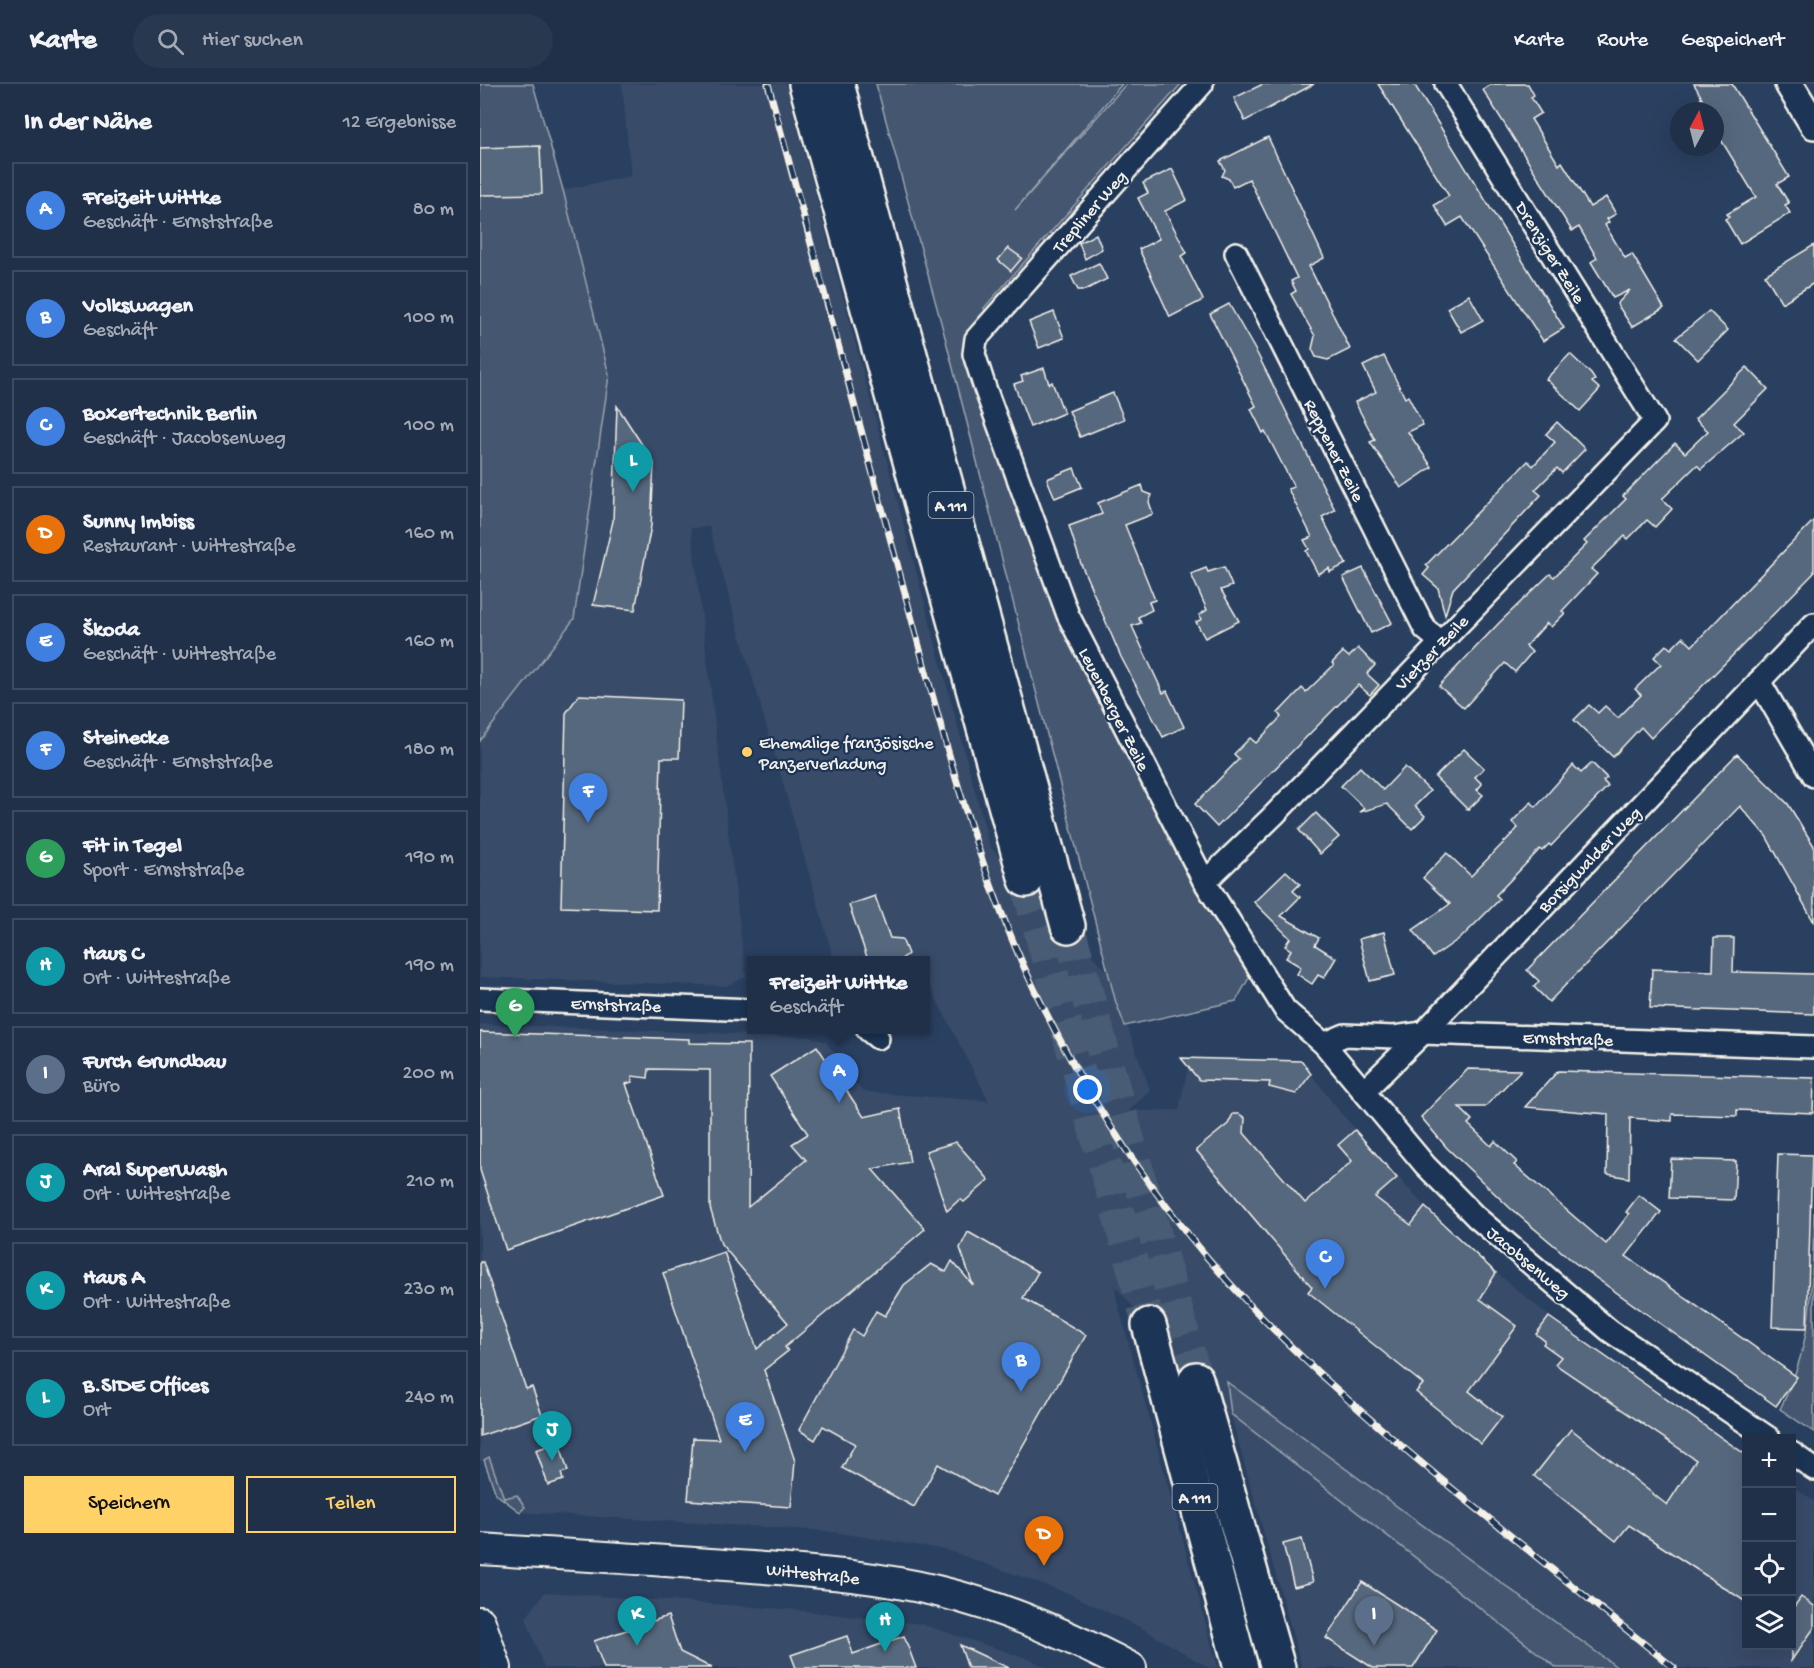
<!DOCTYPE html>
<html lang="de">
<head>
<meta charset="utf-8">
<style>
	body { margin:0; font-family:"Gochi Hand",sans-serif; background:#28384f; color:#f1f3f6 }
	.controls { position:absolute; right:18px; bottom:18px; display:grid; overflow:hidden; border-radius:0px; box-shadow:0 6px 24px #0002 }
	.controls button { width:54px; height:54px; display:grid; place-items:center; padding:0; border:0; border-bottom:2px solid #3d4b60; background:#203048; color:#f1f3f6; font:30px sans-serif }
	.compass { position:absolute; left:1190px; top:18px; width:54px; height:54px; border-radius:50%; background:#203048; box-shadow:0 6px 24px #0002; rotate:7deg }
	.you { position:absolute; left:608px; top:1006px; width:21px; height:21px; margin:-15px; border:4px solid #fff; border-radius:50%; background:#1a73e8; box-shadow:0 0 0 9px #1a73e833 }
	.badge { display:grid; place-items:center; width:39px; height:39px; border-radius:50%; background:#ffd166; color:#fff; font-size:20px; font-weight:700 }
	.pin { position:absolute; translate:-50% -50px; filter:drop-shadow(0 2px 3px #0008) }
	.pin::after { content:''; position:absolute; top:32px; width:21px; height:18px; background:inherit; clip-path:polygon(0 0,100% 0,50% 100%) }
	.popup { position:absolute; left:267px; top:872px; width:183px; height:78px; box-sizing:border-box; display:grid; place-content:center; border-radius:0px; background:#203048; filter:drop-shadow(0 2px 4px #0005); font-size:20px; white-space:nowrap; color:#a2a9b4 }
	.popup b { font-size:22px; color:#f1f3f6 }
	.popup::after { content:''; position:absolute; left:50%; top:100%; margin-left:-12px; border:12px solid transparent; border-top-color:#203048 }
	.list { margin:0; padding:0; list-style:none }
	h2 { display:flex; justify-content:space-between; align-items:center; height:78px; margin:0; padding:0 24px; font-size:26px }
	h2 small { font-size:20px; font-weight:400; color:#a2a9b4 }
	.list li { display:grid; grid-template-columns:39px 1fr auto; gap:18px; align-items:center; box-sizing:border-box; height:96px; margin:0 12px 12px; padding:0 12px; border:2px solid #3d4b60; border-radius:0px }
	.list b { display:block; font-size:22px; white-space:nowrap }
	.list p { margin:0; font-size:20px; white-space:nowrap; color:#a2a9b4 }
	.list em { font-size:20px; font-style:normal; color:#a2a9b4 }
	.actions { display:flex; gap:12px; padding:18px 24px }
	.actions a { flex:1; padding:14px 0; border:2px solid #ffd166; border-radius:0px; text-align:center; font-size:21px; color:#ffd166 }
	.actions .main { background:#ffd166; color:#111 }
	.icon { flex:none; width:33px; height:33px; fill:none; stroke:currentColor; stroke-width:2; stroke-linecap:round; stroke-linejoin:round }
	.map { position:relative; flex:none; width:1334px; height:1584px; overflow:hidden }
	header { display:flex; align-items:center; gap:36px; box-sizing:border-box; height:84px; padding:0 30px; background:#203048; border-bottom:2px solid #3d4b60 }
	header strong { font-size:28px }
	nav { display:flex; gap:33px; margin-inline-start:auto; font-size:21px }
	.search { width:420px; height:54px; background:#28384f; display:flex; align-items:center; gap:15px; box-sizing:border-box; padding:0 21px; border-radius:33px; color:#a2a9b4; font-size:22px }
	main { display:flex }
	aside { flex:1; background:#203048 }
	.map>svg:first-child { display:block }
</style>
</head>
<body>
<header>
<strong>Karte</strong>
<div class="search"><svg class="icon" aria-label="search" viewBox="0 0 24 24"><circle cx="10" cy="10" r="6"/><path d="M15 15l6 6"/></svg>Hier suchen</div>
<nav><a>Karte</a><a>Route</a><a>Gespeichert</a></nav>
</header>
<main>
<aside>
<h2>In der Nähe<small>12 Ergebnisse</small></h2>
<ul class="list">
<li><span class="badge" style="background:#3f7fe0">A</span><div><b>Freizeit Wittke</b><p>Geschäft · Ernststraße</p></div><em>80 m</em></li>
<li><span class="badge" style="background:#3f7fe0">B</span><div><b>Volkswagen</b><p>Geschäft</p></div><em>100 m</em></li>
<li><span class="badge" style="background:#3f7fe0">C</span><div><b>Boxertechnik Berlin</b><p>Geschäft · Jacobsenweg</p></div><em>100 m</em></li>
<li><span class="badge" style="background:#e8710a">D</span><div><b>Sunny Imbiss</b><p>Restaurant · Wittestraße</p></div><em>160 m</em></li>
<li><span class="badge" style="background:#3f7fe0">E</span><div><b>Škoda</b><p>Geschäft · Wittestraße</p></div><em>160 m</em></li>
<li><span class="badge" style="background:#3f7fe0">F</span><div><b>Steinecke</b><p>Geschäft · Ernststraße</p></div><em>180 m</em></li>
<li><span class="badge" style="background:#2e9e5b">G</span><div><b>Fit in Tegel</b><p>Sport · Ernststraße</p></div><em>190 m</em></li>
<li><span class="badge" style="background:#0f9aa8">H</span><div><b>Haus C</b><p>Ort · Wittestraße</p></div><em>190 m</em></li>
<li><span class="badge" style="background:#5c6f8a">I</span><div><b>Furch Grundbau</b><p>Büro</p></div><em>200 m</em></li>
<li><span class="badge" style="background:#0f9aa8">J</span><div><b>Aral SuperWash</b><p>Ort · Wittestraße</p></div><em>210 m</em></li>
<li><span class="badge" style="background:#0f9aa8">K</span><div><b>Haus A</b><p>Ort · Wittestraße</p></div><em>230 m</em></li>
<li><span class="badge" style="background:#0f9aa8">L</span><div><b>B.SIDE Offices</b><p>Ort</p></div><em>240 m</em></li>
</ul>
<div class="actions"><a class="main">Speichern</a><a>Teilen</a></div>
</aside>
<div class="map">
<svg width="1334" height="1584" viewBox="0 0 1334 1584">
	<rect width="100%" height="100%" fill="#2a4060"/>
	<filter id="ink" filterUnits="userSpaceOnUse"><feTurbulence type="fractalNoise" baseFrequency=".0167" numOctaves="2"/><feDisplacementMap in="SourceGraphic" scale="12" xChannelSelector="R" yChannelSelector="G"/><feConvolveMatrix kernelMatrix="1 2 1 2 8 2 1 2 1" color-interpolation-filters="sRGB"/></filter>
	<g filter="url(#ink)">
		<g fill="#374c69">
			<polygon points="142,0 306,0 510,763 628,888 670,1006 649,1027 699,1026 710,974 823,980 861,1029 945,1123 1017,1189 1069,1232 1266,1371 1266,1562 1312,1562 1312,1402 1334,1417 1334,1584 822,1584 751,1332 750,1334 635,1202 636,1213 738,1584 729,1584 665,1546 590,1510 467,1466 346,1447 38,1428 16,1410 4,1376 0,1377 0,940 330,953 346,958 383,1008 509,1017 449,901 446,900 446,876 354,876 229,443 211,444 266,893 246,902 0,893 0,657 94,535 129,291 83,106 151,92"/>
			<polygon points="65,1508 316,1526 441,1540 552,1576 567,1584 64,1584 46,1534"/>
		</g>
		<g fill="#445771" stroke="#9ca4ac" stroke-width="1.5">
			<polygon points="0,0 53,0 83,106 129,291 94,535 0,657"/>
			<path d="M396,0H642L535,126L646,0H701L504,224L510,235L499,245C505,284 508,327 518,365C531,413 551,460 570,506C625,640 694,768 770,892L756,917L645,942L636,919L465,253Z"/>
			<path d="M1334,1128V1348L1300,1325C1334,1259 1332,1201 1334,1128Z"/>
			<polygon points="747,1298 1138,1584 1077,1584 751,1330"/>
			<polygon points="9,1373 24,1414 37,1411 45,1423 40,1428 16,1410 4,1376"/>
		</g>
		<g fill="#56677d" stroke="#f4f1e8" stroke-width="1.5">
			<polygon points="783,0 834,0 765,37 754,14"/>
			<polygon points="898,0 934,0 1084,244 1063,257 982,133 967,142 954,121 969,112"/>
			<polygon points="1012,0 1048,0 1054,11 1051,13 1061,29 1051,35 1079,81 1082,78 1110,123 1126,113 1136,130 1127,135 1129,138 1125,141 1145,174 1152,170 1184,224 1152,243 1137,220 1150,206 1133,214 1111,178 1117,174 1099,143 1092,147 1003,6"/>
			<polygon points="1214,0 1252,0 1309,93 1297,100 1309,119 1305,121 1310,129 1260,160 1245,135 1249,133 1247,130 1276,113 1235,46 1235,27 1224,27 1218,17 1222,14"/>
			<polygon points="788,53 844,174 829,182 870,265 848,276 836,273 832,265 835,252 811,210 816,207 811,197 817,194 769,95 753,103 749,95 742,92 745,86 740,77"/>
			<polygon points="60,62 62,110 0,111 0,64"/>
			<polygon points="692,85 707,116 685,127 707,169 701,172 723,216 690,233 659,165 679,155 658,114 668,109 663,99"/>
			<polygon points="616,150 622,165 605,175 599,159"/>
			<polygon points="1334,161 1334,199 1302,219 1285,191"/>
			<polygon points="528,164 542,174 531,187 518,176"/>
			<polygon points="619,179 627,195 605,206 598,206 591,192"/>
			<polygon points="989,211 1003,236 981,248 967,224"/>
			<polygon points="749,220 778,271 855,426 842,433 866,480 850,488 849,484 838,490 826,467 829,465 824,456 832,453 808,405 814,403 785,347 783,349 771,325 776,322 730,230"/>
			<polygon points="1229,227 1248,246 1218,276 1196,254"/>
			<polygon points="574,228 584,254 559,264 549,238"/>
			<polygon points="1090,270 1111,290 1115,296 1112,298 1120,305 1100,327 1066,295"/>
			<polygon points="904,272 925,314 928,312 943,341 928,348 952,383 921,404 890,358 895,356 875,318 896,308 883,282"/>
			<polygon points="1267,283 1288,305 1254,339 1264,348 1221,385 1217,381 1182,415 1192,425 1175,443 1167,436 1148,455 1145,452 1111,485 1117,490 1082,527 1085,529 1071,543 1067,539 1046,562 1052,568 1035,588 1025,579 984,624 959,602 1019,539 1070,490 1074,493 1107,460 1104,457 1146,415 1143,412 1195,359 1205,369 1228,347 1215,335"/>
			<polygon points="564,284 569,300 572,298 584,329 550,343 534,300 543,297 541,292"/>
			<polygon points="633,309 644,335 600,353 589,327"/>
			<polygon points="137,322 174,379 171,442 155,526 113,521 133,437"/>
			<polygon points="1077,338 1105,365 1082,389 1077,384 1055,406 1061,411 973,505 965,531 958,504 943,491 949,484 946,481 1048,377 1053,382 1075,358 1066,350"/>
			<polygon points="594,384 602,403 575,414 567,395"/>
			<polygon points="662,401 664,408 672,411 669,418 673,430 645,441 675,516 669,518 672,526 658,533 661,539 652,542 683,609 687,607 704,643 683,653 641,573 601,480 589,442 622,430 618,419"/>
			<polygon points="1334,436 1334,489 1171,654 1161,643 1133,673 1094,636 1109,621 1118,629 1125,622 1138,634 1161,611 1155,605 1181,580 1174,573 1186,561 1191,565 1203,553 1212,562"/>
			<polygon points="744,483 752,502 741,506 759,537 725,554 716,538 722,535 719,531 727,526 711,490 726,484 728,488"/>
			<polygon points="883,484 912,539 891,549 863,493"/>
			<polygon points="878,564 895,581 887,590 899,601 890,611 878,601 737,743 715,720 759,675 754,670 770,654 776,659 801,633 798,629 822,604 826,608 854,581 852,579 863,568 869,573"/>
			<polygon points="99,611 201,616 199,674 181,674 177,826 81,823 86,629"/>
			<polygon points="984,665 1004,684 995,693 1002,700 997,706 1003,711 988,726 955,693"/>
			<polygon points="1257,670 1308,720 1334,762 1334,838 1286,752 1260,722 1069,918 1054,903 1059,897 1047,886"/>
			<polygon points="1112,679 1127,694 1123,697 1128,702 1071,762 1069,760 1062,767 1060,765 1016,811 1020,815 983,852 953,873 933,846 970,820 943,794 967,769 991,792 1038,744 1032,738 1051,718 1056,723 1093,681 1101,689"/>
			<polygon points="880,683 903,706 925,683 950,707 935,722 945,732 932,745 907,720 880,728 884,724 861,702"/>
			<polygon points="836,729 859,753 840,770 819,746"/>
			<polygon points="806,787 820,800 813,807 820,813 801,832 839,854 835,861 856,874 844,894 838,891 832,900 817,890 821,883 806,874 811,866 805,862 810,854 774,818"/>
			<polygon points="395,812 410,854 422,855 428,870 420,876 388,876 369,821"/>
			<polygon points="904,848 915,891 890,897 879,855"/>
			<polygon points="1234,854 1254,854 1253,888 1334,890 1334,930 1170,924 1172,885 1233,887"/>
			<polygon points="0,948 209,955 209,959 269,960 268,1123 326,1076 312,1060 328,1050 290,992 337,962 384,1033 420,1025 430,1078 392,1085 445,1145 305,1263 308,1267 284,1286 315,1377 311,1423 208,1416 213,1354 239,1355 183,1189 244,1168 277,1265 308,1239 241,1160 230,1124 230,986 169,985 168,994 152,992 152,998 146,1000 184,1111 26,1166 0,1086"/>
			<polygon points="701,974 822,977 831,990 816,1010 789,1003 790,998 719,996"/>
			<polygon points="988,985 1041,986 1005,1023 979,1023 992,1036 988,1040 1011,1062 1015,1057 1037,1078 1034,1081 1126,1160 1149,1130 1146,1128 1159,1111 1181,1128 1146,1172 1317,1293 1296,1322 1095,1179 1030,1124 967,1064 941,1033"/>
			<polygon points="1078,987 1334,994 1333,1029 1257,1026 1257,1032 1192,1030 1192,1037 1150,1034 1149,1094 1127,1090 1128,1030 1045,1023"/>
			<polygon points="753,1030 759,1030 765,1034 764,1049 825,1119 872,1077 858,1061 875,1046 917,1094 895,1113 931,1141 945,1123 1016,1189 1000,1215 1037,1242 989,1307 1022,1333 1001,1360 936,1308 943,1300 828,1208 832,1203 716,1066 748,1040"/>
			<polygon points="476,1058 509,1096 484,1118 480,1115 467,1127 446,1067"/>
			<polygon points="1298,1070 1332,1071 1327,1244 1292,1243"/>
			<polygon points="1191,1075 1256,1077 1254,1116 1189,1114"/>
			<polygon points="488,1148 558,1188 543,1214 606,1251 514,1412 458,1380 434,1423 362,1384 375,1360 343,1342 335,1356 319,1346 373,1246 382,1252 396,1227 405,1232 424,1201 451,1180 466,1188 472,1177 493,1201 480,1164"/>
			<polygon points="0,1178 3,1178 46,1305 52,1303 62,1331 0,1352"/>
			<polygon points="1069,1233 1266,1371 1266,1518 1149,1441 1136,1457 1054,1392 1091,1345 1187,1421 1216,1376 1075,1280 1081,1273 1063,1260 1065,1257 1056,1250"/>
			<polygon points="79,1358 88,1387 81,1389 83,1396 68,1401 56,1366"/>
			<polygon points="822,1455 833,1498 814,1503 803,1460"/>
			<polygon points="882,1498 957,1546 933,1584 893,1584 846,1554"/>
			<polygon points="1321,1513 1334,1522 1334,1544 1311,1577 1311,1527"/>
			<polygon points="188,1532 200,1568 232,1584 124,1584 114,1557"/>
			<polygon points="367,1552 373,1570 424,1552 436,1584 316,1584 311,1571"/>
			<polygon points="480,1561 529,1584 488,1584"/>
		</g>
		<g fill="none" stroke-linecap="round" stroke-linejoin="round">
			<g stroke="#485b74" stroke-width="33" stroke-dasharray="33 16" stroke-linecap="butt">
				<polyline points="546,796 669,1241"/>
				<polyline points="588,842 716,1295"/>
			</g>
			<defs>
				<g id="minor">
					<polyline points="722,0 496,255 494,270 505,304 588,531 723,795 805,926 844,960 945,1081 996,1133 1130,1247 1289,1354"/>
					<polyline points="756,169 945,545 961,558"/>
					<polyline points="1279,597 1334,692"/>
					<polyline points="723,795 734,789 794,731 1175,337 966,0"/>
					<polyline points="0,915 272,926"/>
					<polyline points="388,946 398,954"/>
					<polyline points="844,960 865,951 914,953 943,949 1334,963"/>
					<polyline points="883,1008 943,949 1334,540"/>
					<polyline points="1312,1369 1334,1385"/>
				</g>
				<polyline id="tertiary" points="1309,0 1334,41"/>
				<g id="secondary">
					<path d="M0,1465C91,1471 182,1476 272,1483C334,1488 396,1492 457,1507C525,1523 590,1552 651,1584"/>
					<polyline points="0,1538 16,1584"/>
				</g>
				<g id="motorway">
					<polyline points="326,0 546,796"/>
					<polyline points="357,0 419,231 588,842"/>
					<polyline points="669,1241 761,1584"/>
					<polyline points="716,1295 798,1584"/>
				</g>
			</defs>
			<use href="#minor" stroke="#f4f1e8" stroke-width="26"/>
			<use href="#tertiary" stroke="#f4f1e8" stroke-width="32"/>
			<use href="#secondary" stroke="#f4f1e8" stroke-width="34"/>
			<use href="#motorway" stroke="#f4f1e8" stroke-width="38"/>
			<use href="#minor" stroke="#1d3557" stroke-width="21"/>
			<use href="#tertiary" stroke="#1d3557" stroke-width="27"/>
			<use href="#secondary" stroke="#1d3557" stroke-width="30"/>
			<use href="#motorway" stroke="#1d3557" stroke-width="33"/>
			<defs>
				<path id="rail" d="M288,0C332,158 373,317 416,476C453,612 486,753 544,883C587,978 642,1067 707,1149C785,1247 883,1331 980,1411C1051,1468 1122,1526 1194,1584"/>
			</defs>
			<use href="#rail" stroke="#f4f1e8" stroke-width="7"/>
			<use href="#rail" stroke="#1d3557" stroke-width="4.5" stroke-dasharray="14" stroke-linecap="butt"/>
		</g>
	</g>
	<circle fill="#ffd166" stroke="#1d3557" stroke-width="2" cx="267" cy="668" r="6"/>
	<g text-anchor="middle" stroke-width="4.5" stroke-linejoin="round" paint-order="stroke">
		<g fill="#1d3557" stroke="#b4b9bc" stroke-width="1.5">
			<rect x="448.5" y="408" width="45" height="26" rx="4.5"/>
			<rect x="692.5" y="1400" width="45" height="26" rx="4.5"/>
		</g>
		<g font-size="16" font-weight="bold" fill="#f4f1e8">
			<text x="471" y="427">A 111</text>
			<text x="715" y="1419">A 111</text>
		</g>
		<g font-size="18" fill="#f4f1e8" stroke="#1d3557">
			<text transform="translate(609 127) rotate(-49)" y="6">Trepliner Weg</text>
			<text transform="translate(1071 168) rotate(58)" y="6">Drenziger Zeile</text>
			<text transform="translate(855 366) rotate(63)" y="6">Reppener Zeile</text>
			<text transform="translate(951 568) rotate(-46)" y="6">Vietzer Zeile</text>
			<text transform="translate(635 625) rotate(63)" y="6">Leuenberger Zeile</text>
			<text transform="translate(1109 775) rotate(-46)" y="6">Borsigwalder Weg</text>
			<text transform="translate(136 920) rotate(2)" y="6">Ernststraße</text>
			<text transform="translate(1088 954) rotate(2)" y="6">Ernststraße</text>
			<text transform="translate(1049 1178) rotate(40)" y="6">Jacobsenweg</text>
			<text transform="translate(333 1489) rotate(6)" y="6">Wittestraße</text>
		</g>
		<g font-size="18" fill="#f4f1e8" stroke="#1d3557" text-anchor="start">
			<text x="279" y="664">Ehemalige französische<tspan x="279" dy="21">Panzerverladung</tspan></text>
		</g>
	</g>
</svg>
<div class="controls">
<button>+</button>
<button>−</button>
<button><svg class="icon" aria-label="locate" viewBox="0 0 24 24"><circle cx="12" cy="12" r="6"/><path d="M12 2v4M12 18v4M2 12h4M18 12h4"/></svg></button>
<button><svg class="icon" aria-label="layers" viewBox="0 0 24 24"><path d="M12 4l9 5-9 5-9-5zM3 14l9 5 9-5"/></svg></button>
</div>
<svg class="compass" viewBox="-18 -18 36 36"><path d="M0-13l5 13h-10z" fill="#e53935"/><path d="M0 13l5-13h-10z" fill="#a2a9b4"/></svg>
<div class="you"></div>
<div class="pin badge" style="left:359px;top:1019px;background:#3f7fe0">A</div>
<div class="popup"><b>Freizeit Wittke</b>Geschäft</div>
<div class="pin badge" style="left:541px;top:1308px;background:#3f7fe0">B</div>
<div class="pin badge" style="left:845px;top:1205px;background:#3f7fe0">C</div>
<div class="pin badge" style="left:564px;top:1482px;background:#e8710a">D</div>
<div class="pin badge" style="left:265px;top:1368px;background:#3f7fe0">E</div>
<div class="pin badge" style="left:108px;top:739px;background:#3f7fe0">F</div>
<div class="pin badge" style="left:35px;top:954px;background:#2e9e5b">G</div>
<div class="pin badge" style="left:405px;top:1568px;background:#0f9aa8">H</div>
<div class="pin badge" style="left:894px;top:1562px;background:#5c6f8a">I</div>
<div class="pin badge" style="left:72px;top:1377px;background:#0f9aa8">J</div>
<div class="pin badge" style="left:157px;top:1562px;background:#0f9aa8">K</div>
<div class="pin badge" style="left:153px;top:408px;background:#0f9aa8">L</div>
</div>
</main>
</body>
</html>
